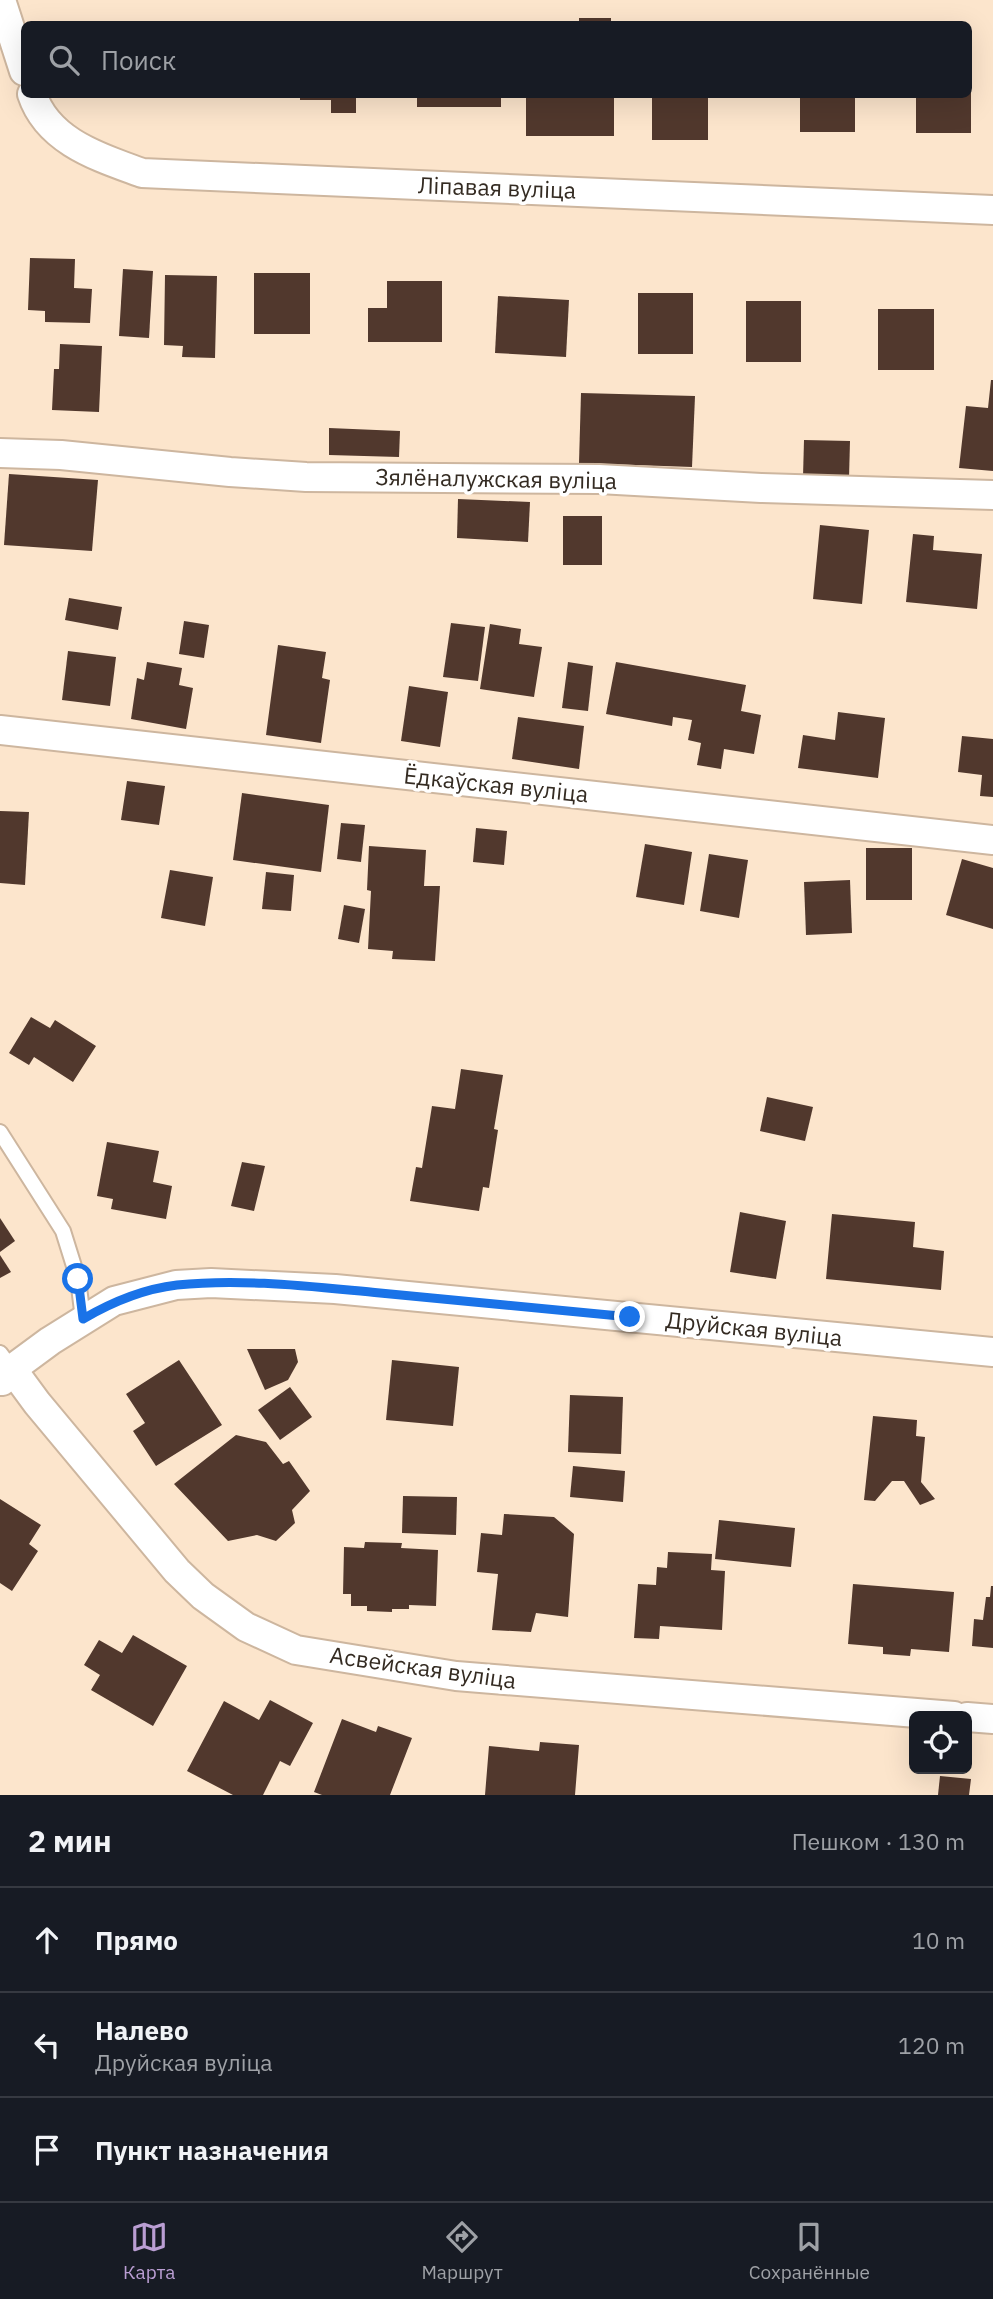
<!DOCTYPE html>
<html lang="ru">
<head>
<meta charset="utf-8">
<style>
	body { margin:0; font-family:"IBM Plex Sans",sans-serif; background:#242831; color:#f1f3f6 }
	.controls { position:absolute; right:21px; bottom:21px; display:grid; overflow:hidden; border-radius:10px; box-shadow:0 7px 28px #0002 }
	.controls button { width:63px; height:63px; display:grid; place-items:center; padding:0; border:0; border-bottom:2px solid #363941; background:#171b24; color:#f1f3f6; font:35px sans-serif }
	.stop { position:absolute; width:21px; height:21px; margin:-16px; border:5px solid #1a73e8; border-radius:50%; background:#fff }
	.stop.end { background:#1a73e8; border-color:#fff; box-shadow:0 2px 7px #0008 }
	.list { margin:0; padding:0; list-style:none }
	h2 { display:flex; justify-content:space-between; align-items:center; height:91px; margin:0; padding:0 28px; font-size:30px }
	h2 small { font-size:23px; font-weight:400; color:#9ea1a6 }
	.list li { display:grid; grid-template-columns:46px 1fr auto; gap:21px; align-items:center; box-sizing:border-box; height:105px; padding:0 28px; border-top:2px solid #363941 }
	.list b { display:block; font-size:26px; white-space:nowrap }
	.list p { margin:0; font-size:23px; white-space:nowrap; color:#9ea1a6 }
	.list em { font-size:23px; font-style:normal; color:#9ea1a6 }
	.icon { flex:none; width:38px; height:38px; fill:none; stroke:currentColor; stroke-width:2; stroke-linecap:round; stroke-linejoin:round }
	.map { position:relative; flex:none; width:993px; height:1795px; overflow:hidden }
	.search { position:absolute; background:#171b24; box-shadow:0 7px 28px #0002; left:21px; right:21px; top:21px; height:77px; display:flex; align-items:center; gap:18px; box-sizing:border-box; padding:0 24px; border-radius:10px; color:#9ea1a6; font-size:26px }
	.sheet { height:406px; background:#171b24 }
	nav { display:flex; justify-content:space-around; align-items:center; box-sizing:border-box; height:98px; border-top:2px solid #363941; background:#171b24; font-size:19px; color:#9ea1a6 }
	nav a { display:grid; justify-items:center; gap:4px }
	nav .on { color:#ba9ed3 }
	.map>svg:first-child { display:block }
</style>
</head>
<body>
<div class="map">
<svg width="993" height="1795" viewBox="0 0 993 1795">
	<rect width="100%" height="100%" fill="#fce5cc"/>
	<g fill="#51382d">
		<rect x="579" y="18" width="32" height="6"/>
		<polygon points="968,72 971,72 971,133 916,133 916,94 968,94"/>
		<polygon points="300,94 356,94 356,113 331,113 331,100 300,100"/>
		<rect x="417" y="94" width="84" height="13"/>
		<rect x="526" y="94" width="88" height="42"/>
		<rect x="652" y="94" width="56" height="46"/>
		<rect x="800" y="94" width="55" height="38"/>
		<polygon points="30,258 75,259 74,288 92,289 90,323 45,322 45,311 28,310"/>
		<polygon points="123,269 153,271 149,338 119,336"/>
		<rect x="254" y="273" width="56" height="61"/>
		<polygon points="165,275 217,276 215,358 182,357 183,346 164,345"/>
		<polygon points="387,281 442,281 442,342 368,342 368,308 387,308"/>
		<rect x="638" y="293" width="55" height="61"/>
		<polygon points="498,296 569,300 566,357 495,353"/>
		<rect x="746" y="301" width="55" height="61"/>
		<rect x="878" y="309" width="56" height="61"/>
		<polygon points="60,344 102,346 99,412 52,410 54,369 59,369"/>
		<polygon points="991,380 993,380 993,471 959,468 966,406 988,408"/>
		<polygon points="581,393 695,396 692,467 579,463"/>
		<polygon points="329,428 400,431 399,457 329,455"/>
		<polygon points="804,440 850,441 849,478 803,477"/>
		<polygon points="9,474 98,480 92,551 4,545"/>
		<polygon points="458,499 530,502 528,542 457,538"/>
		<rect x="563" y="516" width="39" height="49"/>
		<polygon points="820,525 869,530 862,604 813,599"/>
		<polygon points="913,534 934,536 933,550 982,554 977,609 906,602"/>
		<polygon points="69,598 122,607 118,630 65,620"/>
		<polygon points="184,621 209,625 204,658 179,654"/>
		<polygon points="451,623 485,627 478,681 443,677"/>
		<polygon points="490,624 521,629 519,644 542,647 534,697 480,689"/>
		<polygon points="278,645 326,652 322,678 330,680 321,743 266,735"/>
		<polygon points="68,651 116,657 110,706 62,700"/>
		<polygon points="147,662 182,668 179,685 193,688 186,729 131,719 137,678 144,680"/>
		<polygon points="568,662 593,666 588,711 562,708"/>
		<polygon points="616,662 746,685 741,711 761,715 754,754 724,749 721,769 697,765 701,743 688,740 692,720 673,717 672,726 606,714"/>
		<polygon points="409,686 448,692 440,747 401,741"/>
		<polygon points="838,712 885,718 878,778 798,768 803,735 835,740"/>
		<polygon points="518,717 584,726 579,769 512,759"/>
		<polygon points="962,736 993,739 993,797 980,796 982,775 958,772"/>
		<polygon points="127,781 165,786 159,825 121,820"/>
		<polygon points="242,793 329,805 321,872 233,860"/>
		<polygon points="0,811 29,812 25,885 0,883"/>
		<polygon points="341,823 365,825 361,862 337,859"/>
		<polygon points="476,828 507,831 504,865 473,862"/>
		<polygon points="645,844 692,852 684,905 636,897"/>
		<polygon points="369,846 426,850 424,886 440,886 435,961 392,959 393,951 368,949 371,891 367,890"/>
		<rect x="866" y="848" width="46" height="52"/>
		<polygon points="709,854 748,860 739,918 700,911"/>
		<polygon points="962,859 993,868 993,929 946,915"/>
		<polygon points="170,870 213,877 205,926 161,918"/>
		<polygon points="266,872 294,875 291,911 262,909"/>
		<polygon points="850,880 852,933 806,935 804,882"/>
		<polygon points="344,905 365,909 359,943 338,939"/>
		<polygon points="31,1017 50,1028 55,1020 96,1046 73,1082 34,1057 29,1065 9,1053"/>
		<polygon points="461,1069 503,1075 494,1129 498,1130 489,1188 483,1187 479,1211 410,1201 416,1167 422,1168 432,1106 455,1109"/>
		<polygon points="767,1097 813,1107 805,1141 760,1131"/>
		<polygon points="107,1142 159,1151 153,1182 172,1186 166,1219 111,1209 113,1199 97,1196"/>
		<polygon points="242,1162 265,1166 254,1211 231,1206"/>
		<polygon points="740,1212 786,1221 776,1279 730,1272"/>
		<polygon points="832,1214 915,1222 913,1247 944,1251 941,1290 826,1279"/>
		<polygon points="0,1218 15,1241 0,1252"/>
		<polygon points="0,1255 11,1272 0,1278"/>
		<polygon points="247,1349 295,1349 298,1362 288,1380 265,1390"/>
		<polygon points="179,1360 222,1425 156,1466 133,1431 145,1423 126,1394"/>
		<polygon points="392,1360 459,1367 453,1426 386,1420"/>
		<polygon points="290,1387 312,1417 280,1440 258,1410"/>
		<polygon points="570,1395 623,1397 621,1454 568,1452"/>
		<polygon points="873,1416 917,1420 916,1436 925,1437 921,1482 935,1499 920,1505 904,1481 892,1481 875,1501 864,1500"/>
		<polygon points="236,1435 266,1442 283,1464 289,1461 310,1491 292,1510 295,1523 276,1541 257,1535 228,1541 174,1484"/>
		<polygon points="573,1466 625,1471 623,1502 570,1497"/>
		<polygon points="403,1496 457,1497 456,1535 402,1533"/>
		<polygon points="0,1499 41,1525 29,1544 38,1551 12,1591 0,1583"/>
		<polygon points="504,1514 554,1517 574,1534 568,1617 536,1613 531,1632 492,1630 498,1574 477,1572 481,1533 502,1535"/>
		<polygon points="719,1520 795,1528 791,1567 715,1559"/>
		<polygon points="365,1542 402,1543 401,1548 438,1550 436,1606 409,1605 409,1609 392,1609 392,1612 367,1611 367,1606 351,1606 351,1594 343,1594 344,1547 364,1548"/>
		<polygon points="668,1552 712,1554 711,1570 725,1571 722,1630 660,1626 659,1639 634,1638 638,1584 656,1585 657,1567 667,1568"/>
		<polygon points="853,1584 954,1592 949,1652 911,1649 910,1656 883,1654 883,1647 848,1644"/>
		<polygon points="991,1586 993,1586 993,1648 972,1646 974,1619 983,1620 986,1597 990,1597"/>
		<polygon points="133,1635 187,1666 153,1726 91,1690 100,1675 84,1665 99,1640 122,1653"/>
		<polygon points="270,1700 313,1723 290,1766 280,1761 263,1795 233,1795 187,1771 224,1701 259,1720"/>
		<polygon points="342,1719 376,1732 378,1726 412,1738 390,1795 322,1795 314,1792"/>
		<polygon points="540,1742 579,1745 575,1795 485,1795 489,1746 539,1751"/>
		<polygon points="940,1776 971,1779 969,1795 938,1795"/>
	</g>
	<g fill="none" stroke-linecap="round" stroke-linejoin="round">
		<defs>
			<g id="service">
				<polyline points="0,1132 63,1231 78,1279 83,1319"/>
				<polyline points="0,1353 12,1369"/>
			</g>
			<g id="minor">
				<polyline points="1,0 24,71"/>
				<path d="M32,94C48,142 99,157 142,173L993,210"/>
				<polyline points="0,453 61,455 230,472 306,477 599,479 761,488 993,495"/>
				<polyline points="0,730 993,840"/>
				<polyline points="12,1369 37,1403 177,1571 203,1596 246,1627 296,1650 456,1676 954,1716"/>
				<polyline points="2,1381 12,1369 50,1341 114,1301 176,1285 211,1283 335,1289 993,1352"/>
				<polyline points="967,1717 993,1719"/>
			</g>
		</defs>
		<use href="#service" stroke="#cdb69f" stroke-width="18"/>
		<use href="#minor" stroke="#cdb69f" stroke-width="32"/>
		<use href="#service" stroke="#fff" stroke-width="14"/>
		<use href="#minor" stroke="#fff" stroke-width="28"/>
	</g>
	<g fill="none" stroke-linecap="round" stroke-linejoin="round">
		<path stroke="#1a73e8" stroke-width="9" d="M78,1279L83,1319C112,1302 143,1289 177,1285C244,1278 314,1287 380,1293C463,1301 547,1309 630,1317"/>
	</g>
	<g text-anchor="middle" stroke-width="7" stroke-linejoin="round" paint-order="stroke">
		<g font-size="23" fill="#342b22" stroke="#fff">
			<text transform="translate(497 188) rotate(2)" y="8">Ліпавая вуліца</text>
			<text transform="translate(496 479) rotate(1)" y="8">Зялёналужская вуліца</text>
			<text transform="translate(496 785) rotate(6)" y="8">Ёдкаўская вуліца</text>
			<text transform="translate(754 1329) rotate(6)" y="8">Друйская вуліца</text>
			<text transform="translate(423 1668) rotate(8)" y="8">Асвейская вуліца</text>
		</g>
	</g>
</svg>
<div class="controls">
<button><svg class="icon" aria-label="locate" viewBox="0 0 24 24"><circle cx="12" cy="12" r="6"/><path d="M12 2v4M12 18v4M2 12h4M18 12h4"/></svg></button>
</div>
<div class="stop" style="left:78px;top:1279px"></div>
<div class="stop end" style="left:630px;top:1317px"></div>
<div class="search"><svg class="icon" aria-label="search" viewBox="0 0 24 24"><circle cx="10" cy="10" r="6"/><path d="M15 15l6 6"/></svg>Поиск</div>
</div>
<section class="sheet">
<h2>2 мин<small>Пешком · 130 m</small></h2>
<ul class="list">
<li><svg class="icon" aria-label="ahead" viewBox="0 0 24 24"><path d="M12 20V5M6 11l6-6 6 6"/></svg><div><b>Прямо</b></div><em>10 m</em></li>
<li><svg class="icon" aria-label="left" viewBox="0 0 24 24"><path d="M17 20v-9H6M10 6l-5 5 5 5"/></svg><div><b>Налево</b><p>Друйская вуліца</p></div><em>120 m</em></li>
<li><svg class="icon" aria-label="arrive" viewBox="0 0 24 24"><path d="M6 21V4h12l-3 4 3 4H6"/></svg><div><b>Пункт назначения</b></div></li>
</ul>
</section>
<nav>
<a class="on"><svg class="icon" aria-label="map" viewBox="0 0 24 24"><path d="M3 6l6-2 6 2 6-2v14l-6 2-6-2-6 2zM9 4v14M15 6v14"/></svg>Карта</a>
<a><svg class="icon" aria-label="directions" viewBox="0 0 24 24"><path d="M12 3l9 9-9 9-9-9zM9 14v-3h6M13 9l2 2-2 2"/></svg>Маршрут</a>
<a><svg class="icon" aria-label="saved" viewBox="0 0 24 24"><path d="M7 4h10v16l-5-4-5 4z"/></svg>Сохранённые</a>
</nav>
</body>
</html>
